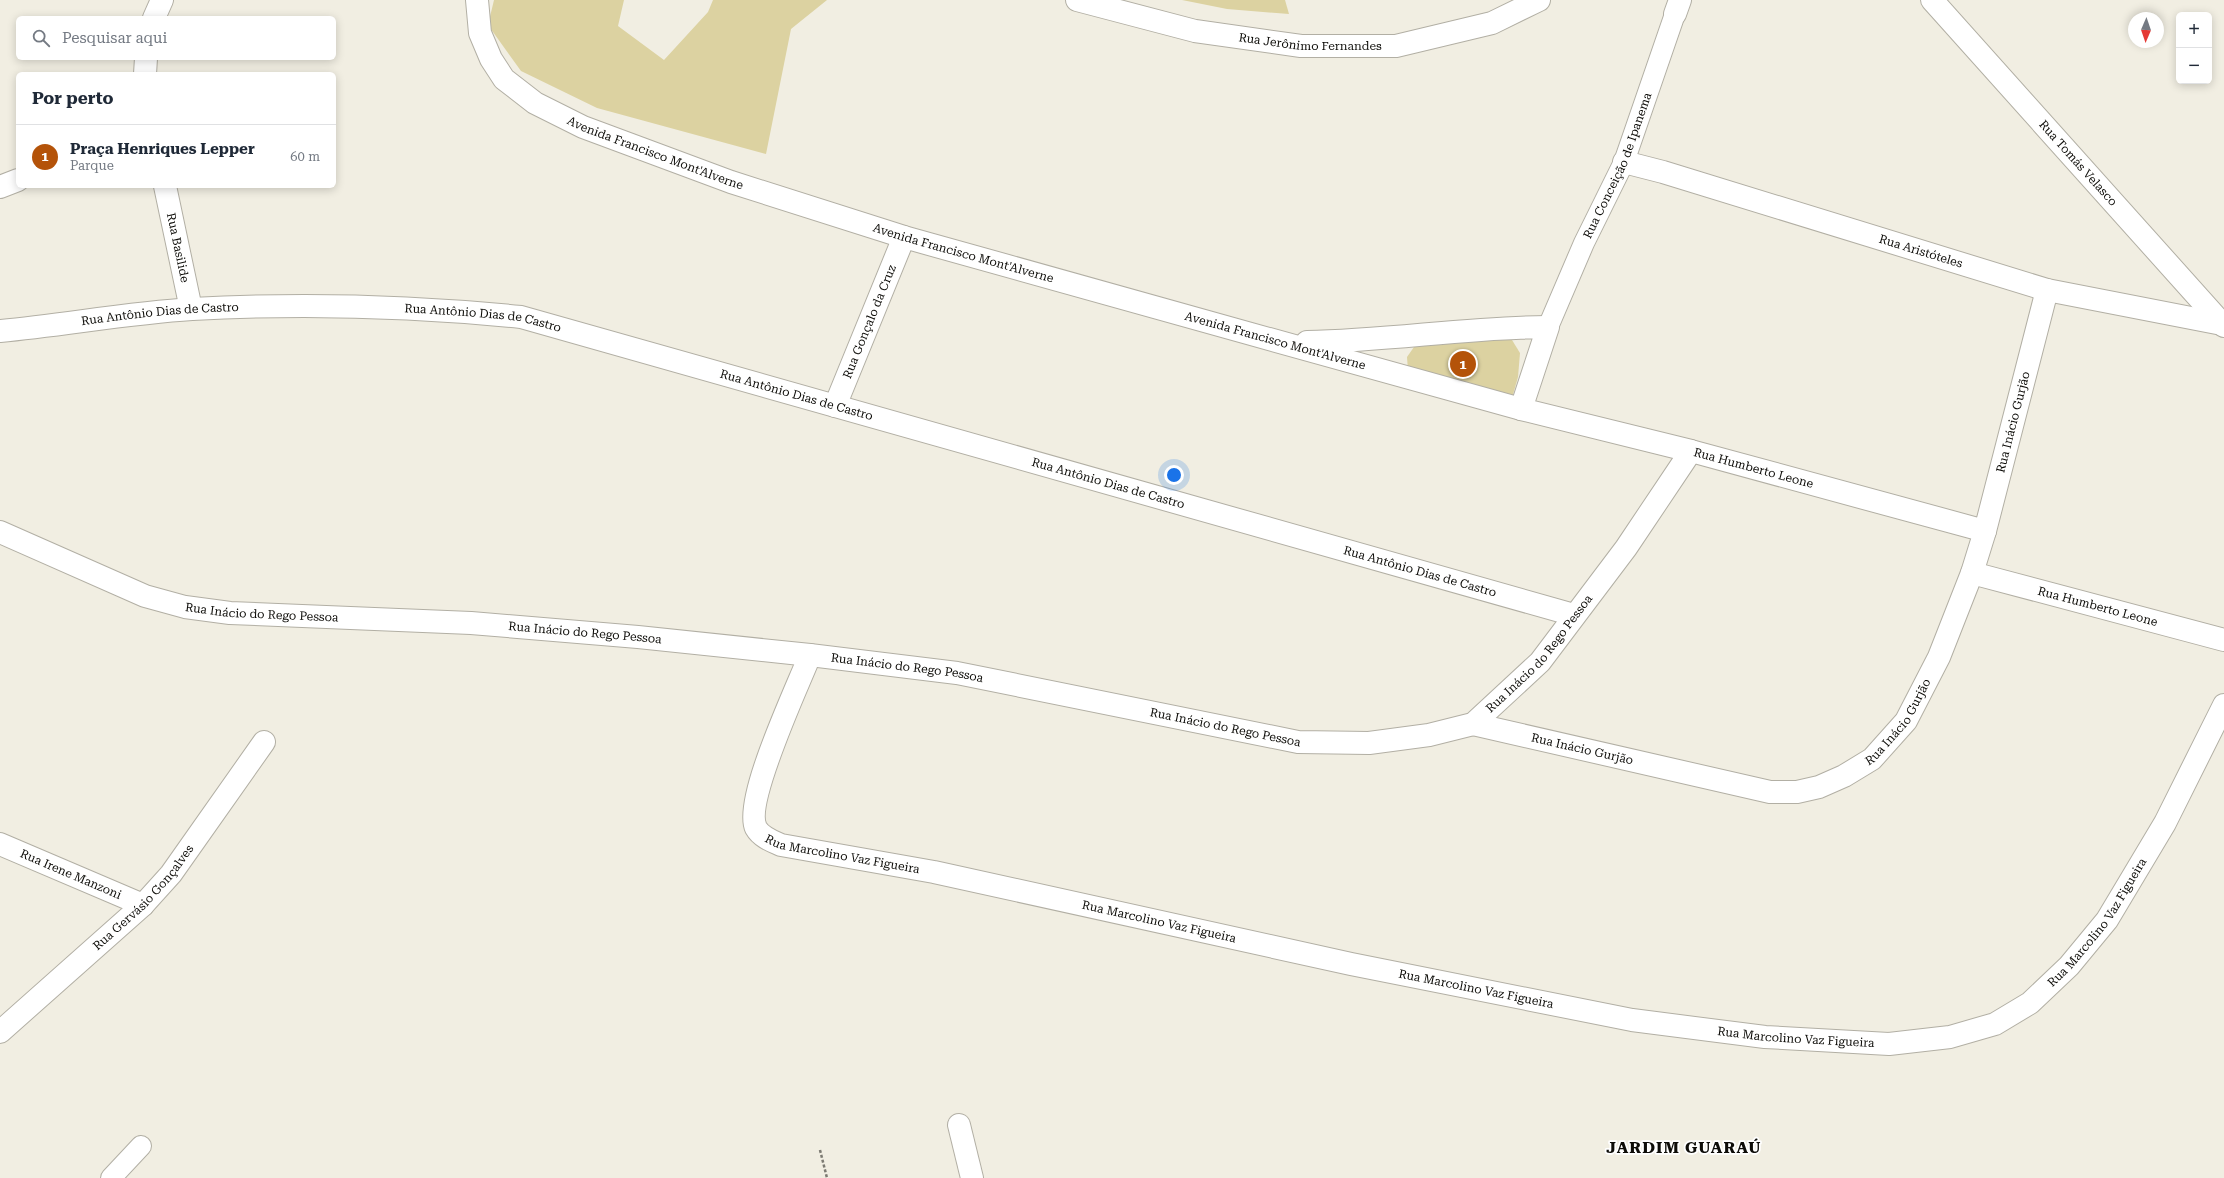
<!DOCTYPE html>
<html lang="pt">
<head>
<meta charset="utf-8">
<style>
	body { margin:0; font-family:"Roboto Serif",serif; background:#f2f2f3; color:#1f2937 }
	.controls { position:absolute; right:12px; top:12px; display:grid; overflow:hidden; border-radius:6px; box-shadow:0 2px 10px #0003 }
	.controls button { width:36px; height:36px; display:grid; place-items:center; padding:0; border:0; border-bottom:1px solid #e0e1e3; background:#fff; color:#1f2937; font:20px sans-serif }
	.compass { position:absolute; left:2128px; top:12px; width:36px; height:36px; border-radius:50%; background:#fff; box-shadow:0 2px 10px #0003; rotate:182deg }
	.you { position:absolute; left:1174px; top:475px; width:14px; height:14px; margin:-10px; border:3px solid #fff; border-radius:50%; background:#1a73e8; box-shadow:0 0 0 6px #1a73e833 }
	.badge { display:grid; place-items:center; width:26px; height:26px; border-radius:50%; background:#b45309; color:#fff; font-size:13px; font-weight:700 }
	.pin { position:absolute; translate:-50% -50%; border:2px solid #fff; box-shadow:0 1px 4px #0006 }
	.list { margin:0; padding:0; list-style:none }
	h2 { display:flex; justify-content:space-between; align-items:center; height:52px; margin:0; padding:0 16px; font-size:17px }
	h2 small { font-size:13px; font-weight:400; color:#747a83 }
	.list li { display:grid; grid-template-columns:26px 1fr auto; gap:12px; align-items:center; box-sizing:border-box; height:64px; padding:0 16px; border-top:1px solid #e0e1e3 }
	.list b { display:block; font-size:15px; white-space:nowrap }
	.list p { margin:0; font-size:13px; white-space:nowrap; color:#747a83 }
	.list em { font-size:13px; font-style:normal; color:#747a83 }
	.icon { flex:none; width:22px; height:22px; fill:none; stroke:currentColor; stroke-width:2; stroke-linecap:round; stroke-linejoin:round }
	.map { position:relative; flex:none; width:2224px; height:1178px; overflow:hidden }
	.search { position:absolute; background:#fff; box-shadow:0 2px 10px #0003; left:16px; top:16px; width:320px; height:44px; display:flex; align-items:center; gap:10px; box-sizing:border-box; padding:0 14px; border-radius:6px; color:#747a83; font-size:15px }
	.panel { position:absolute; background:#fff; box-shadow:0 2px 10px #0003; left:16px; top:72px; width:320px; height:116px; border-radius:6px }
	.map>svg:first-child { display:block }
</style>
</head>
<body>
<div class="map">
<svg width="2224" height="1178" viewBox="0 0 2224 1178">
	<rect width="100%" height="100%" fill="#f1eee2"/>
	<g fill="#dcd2a1">
		<polygon points="494,0 624,0 618,26 664,60 708,12 713,0 827,0 791,29 766,154 597,108 521,71 488,25"/>
		<polygon points="1182,0 1285,0 1289,14 1227,9"/>
		<polygon points="1489,339 1512,340 1520,353 1518,377 1512,398 1408,371 1407,357 1414,347 1428,344"/>
	</g>
	<g fill="none" stroke-linecap="round" stroke-linejoin="round">
		<defs>
			<g id="service">
				<path id="s1" d="M1548,327L1584,243L1624,162L1675,14"/>
				<polyline points="111,1178 141,1146"/>
			</g>
			<g id="minor">
				<path id="s2" d="M477,0L480,33L491,59L504,79L535,103L583,127L731,182L904,237L1251,334L1521,409L1691,451L1985,531"/>
				<path id="s3" d="M1077,0L1195,31L1301,46H1396L1492,23L1539,0"/>
				<path id="s4" d="M1932,0L2224,326"/>
				<polyline points="1675,14 1680,0"/>
				<polyline points="154,18 162,0"/>
				<polyline points="145,74 146,58"/>
				<path id="s5" d="M1624,162L1663,172L2047,290L2222,324"/>
				<path id="s6" d="M165,186L191,309"/>
				<polyline points="0,187 18,180"/>
				<path id="s7" d="M0,331C64,325 128,313 192,309C302,303 412,306 521,317L1574,615"/>
				<path d="M1307,342C1388,341 1468,327 1548,327L1521,409"/>
				<path id="s8" d="M835,406L904,237"/>
				<path id="s9" d="M0,532L145,596L185,607L230,613L471,623L638,637L810,655L957,673L1298,742L1369,743L1429,735L1473,724L1540,662L1626,548L1691,451"/>
				<path id="s10" d="M1972,573L2224,640"/>
				<path id="s11" d="M810,655C798,686 743,801 756,828C761,837 772,841 781,845L934,872L1351,964L1632,1020L1765,1037L1889,1044L1950,1037L1995,1024L2030,1003L2069,966L2107,920L2165,823L2224,705"/>
				<path id="s12" d="M1473,724L1770,792H1797L1819,787L1844,776L1872,759L1906,721L1939,657L1972,573L1985,531L2047,290"/>
				<path id="s13" d="M0,844L143,905"/>
				<path id="s14" d="M0,1032L143,905L171,874L264,742"/>
				<polyline points="959,1125 972,1178"/>
			</g>
		</defs>
		<use href="#service" stroke="#b2afa4" stroke-width="22"/>
		<use href="#minor" stroke="#b2afa4" stroke-width="24"/>
		<polyline stroke="#7c7a72" stroke-width="2.5" stroke-dasharray="3 2" stroke-linecap="butt" points="820,1150 827,1178"/>
		<use href="#service" stroke="#fff" stroke-width="20"/>
		<use href="#minor" stroke="#fff" stroke-width="22"/>
	</g>
	<g text-anchor="middle" stroke-width="3.5" stroke-linejoin="round" paint-order="stroke">
		<g font-size="12" fill="#0d0c08" stroke="#fff">
			<text dy="4" stroke="none"><textPath href="#s3" startOffset="238">Rua Jerônimo Fernandes</textPath></text>
			<text dy="4" stroke="none"><textPath href="#s2" startOffset="255">Avenida Francisco Mont'Alverne</textPath></text>
			<text dy="4" stroke="none"><textPath href="#s4" startOffset="219">Rua Tomás Velasco</textPath></text>
			<text dy="4" stroke="none"><textPath href="#s1" startOffset="176">Rua Conceição de Ipanema</textPath></text>
			<text dy="4" stroke="none"><textPath href="#s6" startOffset="63">Rua Basilide</textPath></text>
			<text dy="4" stroke="none"><textPath href="#s5" startOffset="310">Rua Aristóteles</textPath></text>
			<text dy="4" stroke="none"><textPath href="#s2" startOffset="579">Avenida Francisco Mont'Alverne</textPath></text>
			<text dy="4" stroke="none"><textPath href="#s7" startOffset="161">Rua Antônio Dias de Castro</textPath></text>
			<text dy="4" stroke="none"><textPath href="#s7" startOffset="485">Rua Antônio Dias de Castro</textPath></text>
			<text dy="4" stroke="none"><textPath href="#s8" startOffset="91">Rua Gonçalo da Cruz</textPath></text>
			<text dy="4" stroke="none"><textPath href="#s2" startOffset="903">Avenida Francisco Mont'Alverne</textPath></text>
			<text dy="4" stroke="none"><textPath href="#s7" startOffset="809">Rua Antônio Dias de Castro</textPath></text>
			<text dy="4" stroke="none"><textPath href="#s12" startOffset="784">Rua Inácio Gurjão</textPath></text>
			<text dy="4" stroke="none"><textPath href="#s2" startOffset="1398">Rua Humberto Leone</textPath></text>
			<text dy="4" stroke="none"><textPath href="#s7" startOffset="1133">Rua Antônio Dias de Castro</textPath></text>
			<text dy="4" stroke="none"><textPath href="#s7" startOffset="1457">Rua Antônio Dias de Castro</textPath></text>
			<text dy="4" stroke="none"><textPath href="#s10" startOffset="130">Rua Humberto Leone</textPath></text>
			<text dy="4" stroke="none"><textPath href="#s9" startOffset="277">Rua Inácio do Rego Pessoa</textPath></text>
			<text dy="4" stroke="none"><textPath href="#s9" startOffset="601">Rua Inácio do Rego Pessoa</textPath></text>
			<text dy="4" stroke="none"><textPath href="#s9" startOffset="1597">Rua Inácio do Rego Pessoa</textPath></text>
			<text dy="4" stroke="none"><textPath href="#s9" startOffset="925">Rua Inácio do Rego Pessoa</textPath></text>
			<text dy="4" stroke="none"><textPath href="#s12" startOffset="460">Rua Inácio Gurjão</textPath></text>
			<text dy="4" stroke="none"><textPath href="#s9" startOffset="1249">Rua Inácio do Rego Pessoa</textPath></text>
			<text dy="4" stroke="none"><textPath href="#s12" startOffset="112">Rua Inácio Gurjão</textPath></text>
			<text dy="4" stroke="none"><textPath href="#s11" startOffset="276">Rua Marcolino Vaz Figueira</textPath></text>
			<text dy="4" stroke="none"><textPath href="#s13" startOffset="77">Rua Irene Manzoni</textPath></text>
			<text dy="4" stroke="none"><textPath href="#s14" startOffset="197">Rua Gervásio Gonçalves</textPath></text>
			<text dy="4" stroke="none"><textPath href="#s11" startOffset="1596">Rua Marcolino Vaz Figueira</textPath></text>
			<text dy="4" stroke="none"><textPath href="#s11" startOffset="600">Rua Marcolino Vaz Figueira</textPath></text>
			<text dy="4" stroke="none"><textPath href="#s11" startOffset="924">Rua Marcolino Vaz Figueira</textPath></text>
			<text dy="4" stroke="none"><textPath href="#s11" startOffset="1248">Rua Marcolino Vaz Figueira</textPath></text>
		</g>
		<g font-size="16" font-weight="bold" letter-spacing="1" fill="#0d0c08" stroke="#fff">
			<text x="1684" y="1153">JARDIM GUARAÚ</text>
		</g>
	</g>
</svg>
<div class="controls">
<button>+</button>
<button>−</button>
</div>
<svg class="compass" viewBox="-18 -18 36 36"><path d="M0-13l5 13h-10z" fill="#e53935"/><path d="M0 13l5-13h-10z" fill="#747a83"/></svg>
<div class="you"></div>
<div class="pin badge" style="left:1463px;top:364px">1</div>
<div class="search"><svg class="icon" aria-label="search" viewBox="0 0 24 24"><circle cx="10" cy="10" r="6"/><path d="M15 15l6 6"/></svg>Pesquisar aqui</div>
<section class="panel">
<h2>Por perto<small></small></h2>
<ul class="list">
<li><span class="badge">1</span><div><b>Praça Henriques Lepper</b><p>Parque</p></div><em>60 m</em></li>
</ul>
</section>
</div>
</body>
</html>
